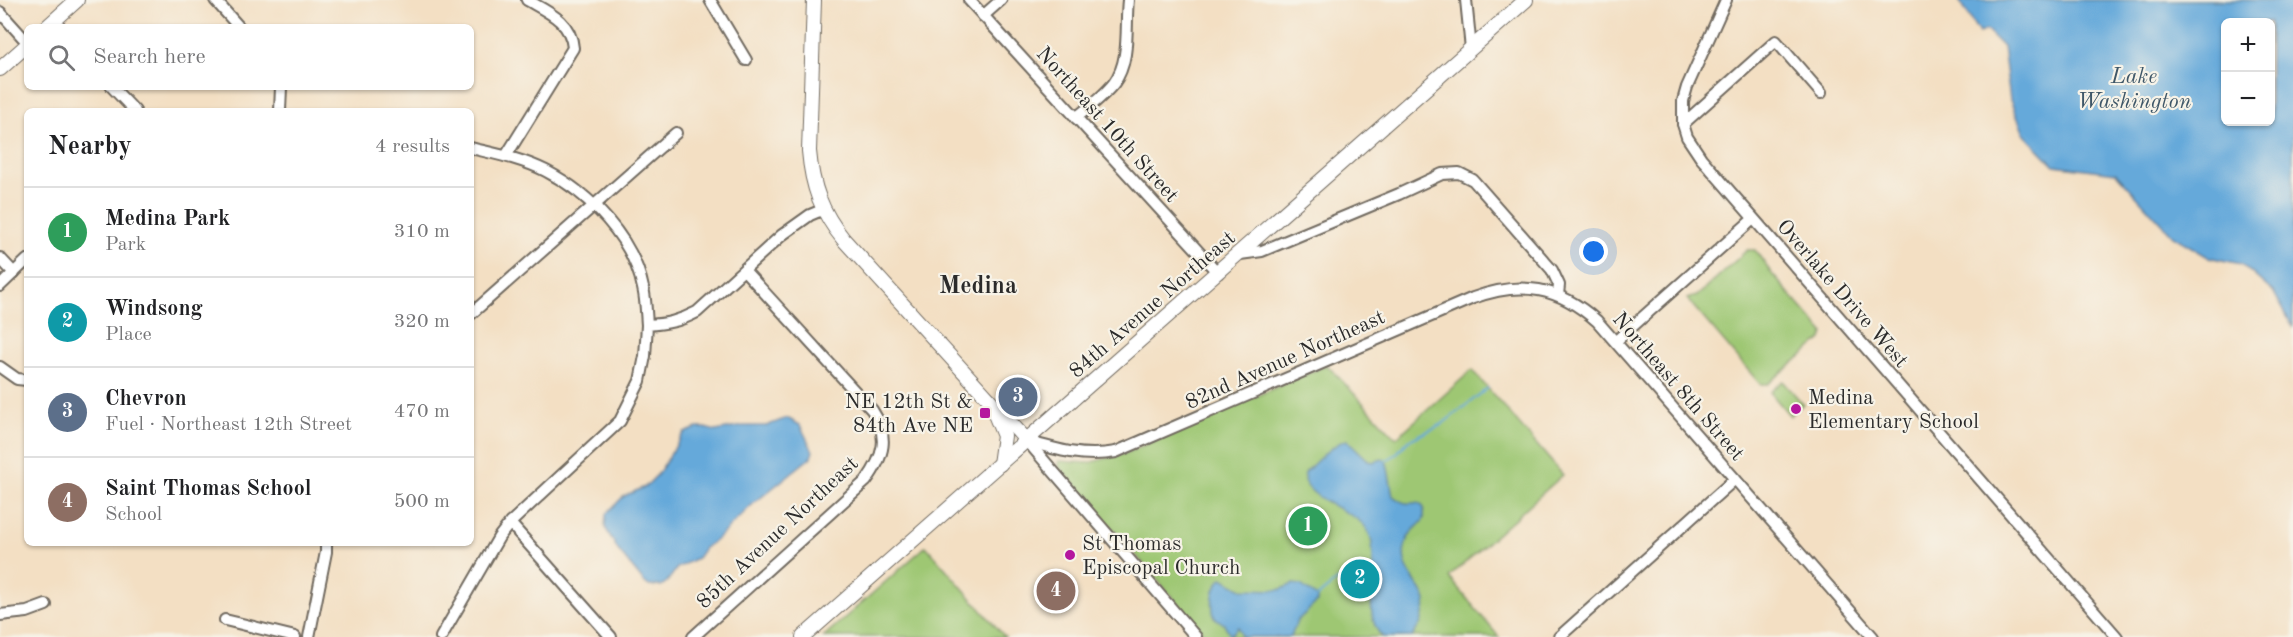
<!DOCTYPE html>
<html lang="en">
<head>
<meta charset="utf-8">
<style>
	body { margin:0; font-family:"Old Standard TT",serif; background:#f2f2f2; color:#202124 }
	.controls { position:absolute; right:18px; top:18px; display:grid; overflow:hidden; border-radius:9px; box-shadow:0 2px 4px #0004 }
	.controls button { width:54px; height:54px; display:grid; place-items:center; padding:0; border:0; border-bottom:2px solid #e0e0e0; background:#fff; color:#202124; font:30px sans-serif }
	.you { position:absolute; left:1594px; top:252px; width:21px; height:21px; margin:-15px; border:4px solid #fff; border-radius:50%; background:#1a73e8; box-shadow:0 0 0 9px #1a73e833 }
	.badge { display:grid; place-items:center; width:39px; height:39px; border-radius:50%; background:#d93025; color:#fff; font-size:20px; font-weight:700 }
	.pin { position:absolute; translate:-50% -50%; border:3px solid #fff; box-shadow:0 2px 6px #0006 }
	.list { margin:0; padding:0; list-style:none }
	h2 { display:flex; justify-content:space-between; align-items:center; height:78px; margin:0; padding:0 24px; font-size:26px }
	h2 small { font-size:20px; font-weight:400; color:#757577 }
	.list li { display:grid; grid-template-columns:39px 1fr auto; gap:18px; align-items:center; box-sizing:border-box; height:90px; padding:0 24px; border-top:2px solid #e0e0e0 }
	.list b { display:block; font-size:22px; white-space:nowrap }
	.list p { margin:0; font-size:20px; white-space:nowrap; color:#757577 }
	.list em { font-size:20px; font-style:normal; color:#757577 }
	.icon { flex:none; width:33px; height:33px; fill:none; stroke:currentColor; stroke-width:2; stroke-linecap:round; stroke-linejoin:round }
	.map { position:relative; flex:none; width:2293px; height:637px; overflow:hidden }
	.search { position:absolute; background:#fff; box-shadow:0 2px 4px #0004; left:24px; top:24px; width:450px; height:66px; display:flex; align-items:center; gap:15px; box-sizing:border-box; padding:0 21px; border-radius:9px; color:#757577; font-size:22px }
	.panel { position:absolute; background:#fff; box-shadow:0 2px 4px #0004; left:24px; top:108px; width:450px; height:438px; border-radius:9px }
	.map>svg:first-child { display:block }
</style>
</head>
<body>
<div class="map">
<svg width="2293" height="637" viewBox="0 0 2293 637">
	<rect width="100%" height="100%" fill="#f7f3e8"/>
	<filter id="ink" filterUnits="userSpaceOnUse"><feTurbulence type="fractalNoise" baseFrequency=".0167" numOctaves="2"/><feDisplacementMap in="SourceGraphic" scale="12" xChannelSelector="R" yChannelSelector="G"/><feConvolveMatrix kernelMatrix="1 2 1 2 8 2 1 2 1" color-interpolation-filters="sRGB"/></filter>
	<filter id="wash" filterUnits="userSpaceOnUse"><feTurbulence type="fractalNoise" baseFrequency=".008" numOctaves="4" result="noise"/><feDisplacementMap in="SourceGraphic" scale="24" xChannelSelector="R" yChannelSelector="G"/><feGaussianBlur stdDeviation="1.35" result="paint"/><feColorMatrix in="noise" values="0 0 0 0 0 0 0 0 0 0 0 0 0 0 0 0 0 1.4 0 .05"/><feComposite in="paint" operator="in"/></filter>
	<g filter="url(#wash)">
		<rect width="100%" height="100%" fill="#f3dfc3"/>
		<g fill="#9ec773" stroke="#64794f" stroke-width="1.5">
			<polygon points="1747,250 1755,250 1772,274 1824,333 1822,339 1768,384 1760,384 1687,299 1697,296"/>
			<polygon points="1327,365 1396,438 1472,370 1563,475 1449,577 1499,637 1207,637 1059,467 1059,461 1088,463 1126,453"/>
			<polygon points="1783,381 1803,404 1790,416 1770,392"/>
			<polygon points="926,546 1005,637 823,637"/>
		</g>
		<g fill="#65a9da" stroke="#486a82" stroke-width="1.5" fill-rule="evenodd">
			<path d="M1959,0H2293V327L2274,293L2241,264L2208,257L2173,236L2116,173L2054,165L2025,135L2010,100L2003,47L1986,30L1979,33ZM2226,22H2270V122H2226Z"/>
			<polygon points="787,418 800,425 813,451 811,457 753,504 717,539 704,548 697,558 677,568 667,582 661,586 649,586 644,582 618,550 605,527 606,514 624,496 645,487 658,474 684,433 697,428 705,428 716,431 743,426 766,426"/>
			<path d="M1347,440L1369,461L1372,462L1383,459L1387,463L1393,496C1397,499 1402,503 1406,503C1415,504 1418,500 1424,508V519C1420,526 1411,530 1408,538C1395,568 1419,579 1426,601L1421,623L1412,637H1383C1359,617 1381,561 1369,533C1360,511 1317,506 1304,481L1305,473C1314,463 1335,442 1347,440Z"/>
			<path d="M1222,578L1242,589L1279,590L1293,584L1301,585L1317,597V602L1297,621L1291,637H1242L1238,627L1231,635L1224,624L1214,617C1211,603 1211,589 1222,578Z"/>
		</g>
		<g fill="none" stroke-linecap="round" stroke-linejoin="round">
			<g stroke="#65a9da" stroke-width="2">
				<polyline points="1385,461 1395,455 1409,440 1441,425 1488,388"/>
				<path d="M1317,597C1333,583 1349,569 1372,572"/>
				<polyline points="1226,637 1229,634"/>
			</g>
		</g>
	</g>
	<g filter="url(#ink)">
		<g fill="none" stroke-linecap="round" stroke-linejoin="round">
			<defs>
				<g id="minor">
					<polyline points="215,0 239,27"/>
					<polyline points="710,0 746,60"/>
					<polyline points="969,0 1218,273"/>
					<polyline points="1466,0 1471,49"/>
					<polyline points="1726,0 1687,87 1683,101 1683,124 1687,137 1701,158 2117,637"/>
					<polyline points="0,12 27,42"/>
					<polyline points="983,16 1001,0"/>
					<polyline points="112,87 135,111"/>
					<polyline points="280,111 281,87"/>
					<path d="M1076,118C1089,107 1104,96 1114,83C1131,60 1125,26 1128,0"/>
					<polyline points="1683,124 1776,41 1821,93"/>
					<path d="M471,148C496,154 523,159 546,171C590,194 633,238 643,288C646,300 646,313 647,325"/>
					<path d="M506,156L573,48C571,21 548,12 527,0"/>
					<polyline points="1240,254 1262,251 1399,194 1442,174 1459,173 1473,180 1552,270 1559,285 1558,295"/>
					<polyline points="0,258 14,273"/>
					<polyline points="0,286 27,260"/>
					<polyline points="471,314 676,133"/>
					<polyline points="1616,341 1752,220"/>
					<polyline points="0,367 17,379 27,380"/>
					<path d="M1027,441C1057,450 1084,458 1116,452L1473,298C1521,280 1559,287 1597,321L1873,637"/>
					<polyline points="1028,442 1196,637"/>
					<polyline points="510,523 611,637"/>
					<polyline points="0,615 27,612 46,605"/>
					<polyline points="225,620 295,637"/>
					<polyline points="309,637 326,552 326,543"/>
					<path d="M441,637L499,537L510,523L620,421L640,381L645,356L647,325C666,324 680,321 697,312L782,235L810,215L822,210"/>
					<path d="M693,637L866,481C884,456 890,437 872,410L744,270"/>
					<polyline points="1559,637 1735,479"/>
				</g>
				<g id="major">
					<path d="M814,0L809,151C812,186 821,212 844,240L1027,441"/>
					<polyline points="47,27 77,0"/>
					<polyline points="0,69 27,45"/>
					<polyline points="994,412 1004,436 1000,464"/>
					<polyline points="803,637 1526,0"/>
				</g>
			</defs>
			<use href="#minor" stroke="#716a60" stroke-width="14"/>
			<use href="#major" stroke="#716a60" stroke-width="16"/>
			<use href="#minor" stroke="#fff" stroke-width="10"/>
			<use href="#major" stroke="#fff" stroke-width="14"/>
		</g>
	</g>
	<g fill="#b5179e" stroke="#f7f3e8" stroke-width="2">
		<circle cx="1796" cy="409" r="6"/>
		<rect x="979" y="407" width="12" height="12" rx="3"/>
		<circle cx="1070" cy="555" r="6"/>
	</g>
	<g text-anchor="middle" stroke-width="4.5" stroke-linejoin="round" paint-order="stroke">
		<g font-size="21" fill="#2b2b2b" stroke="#f7f3e8">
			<text transform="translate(1108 124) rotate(48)" y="7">Northeast 10th Street</text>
			<text transform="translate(1843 293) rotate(49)" y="7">Overlake Drive West</text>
			<text transform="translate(1152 304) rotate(-41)" y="7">84th Avenue Northeast</text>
			<text transform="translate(1285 359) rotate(-24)" y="7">82nd Avenue Northeast</text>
			<text transform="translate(1679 386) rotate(49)" y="7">Northeast 8th Street</text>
			<text transform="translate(777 532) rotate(-43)" y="7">85th Avenue Northeast</text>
		</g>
		<g font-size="21" fill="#2b2b2b" stroke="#f7f3e8" text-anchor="start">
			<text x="1808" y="404">Medina<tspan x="1808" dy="24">Elementary School</tspan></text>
			<text x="973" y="408" text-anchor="end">NE 12th St &amp;<tspan x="973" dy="24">84th Ave NE</tspan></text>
			<text x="1082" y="550">St Thomas<tspan x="1082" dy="24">Episcopal Church</tspan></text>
		</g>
		<g font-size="22" font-style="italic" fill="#3f5768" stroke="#f7f3e8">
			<text x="2134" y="83">Lake<tspan x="2134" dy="25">Washington</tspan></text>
		</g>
		<g font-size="24" font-weight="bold" fill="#2b2b2b" stroke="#f7f3e8">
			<text x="978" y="293">Medina</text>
		</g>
	</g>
</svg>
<div class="controls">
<button>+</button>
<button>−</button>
</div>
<div class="you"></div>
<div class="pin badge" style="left:1308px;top:526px;background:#2e9e5b">1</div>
<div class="pin badge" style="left:1360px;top:579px;background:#0f9aa8">2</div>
<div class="pin badge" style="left:1018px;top:397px;background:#5c6f8a">3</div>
<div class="pin badge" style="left:1056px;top:591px;background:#8d6e63">4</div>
<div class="search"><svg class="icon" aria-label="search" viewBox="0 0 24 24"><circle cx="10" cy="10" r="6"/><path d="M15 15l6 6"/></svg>Search here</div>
<section class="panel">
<h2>Nearby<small>4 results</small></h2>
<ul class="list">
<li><span class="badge" style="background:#2e9e5b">1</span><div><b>Medina Park</b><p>Park</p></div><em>310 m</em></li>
<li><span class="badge" style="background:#0f9aa8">2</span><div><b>Windsong</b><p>Place</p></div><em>320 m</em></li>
<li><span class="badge" style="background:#5c6f8a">3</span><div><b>Chevron</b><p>Fuel · Northeast 12th Street</p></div><em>470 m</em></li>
<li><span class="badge" style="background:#8d6e63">4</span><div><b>Saint Thomas School</b><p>School</p></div><em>500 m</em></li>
</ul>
</section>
</div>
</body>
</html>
